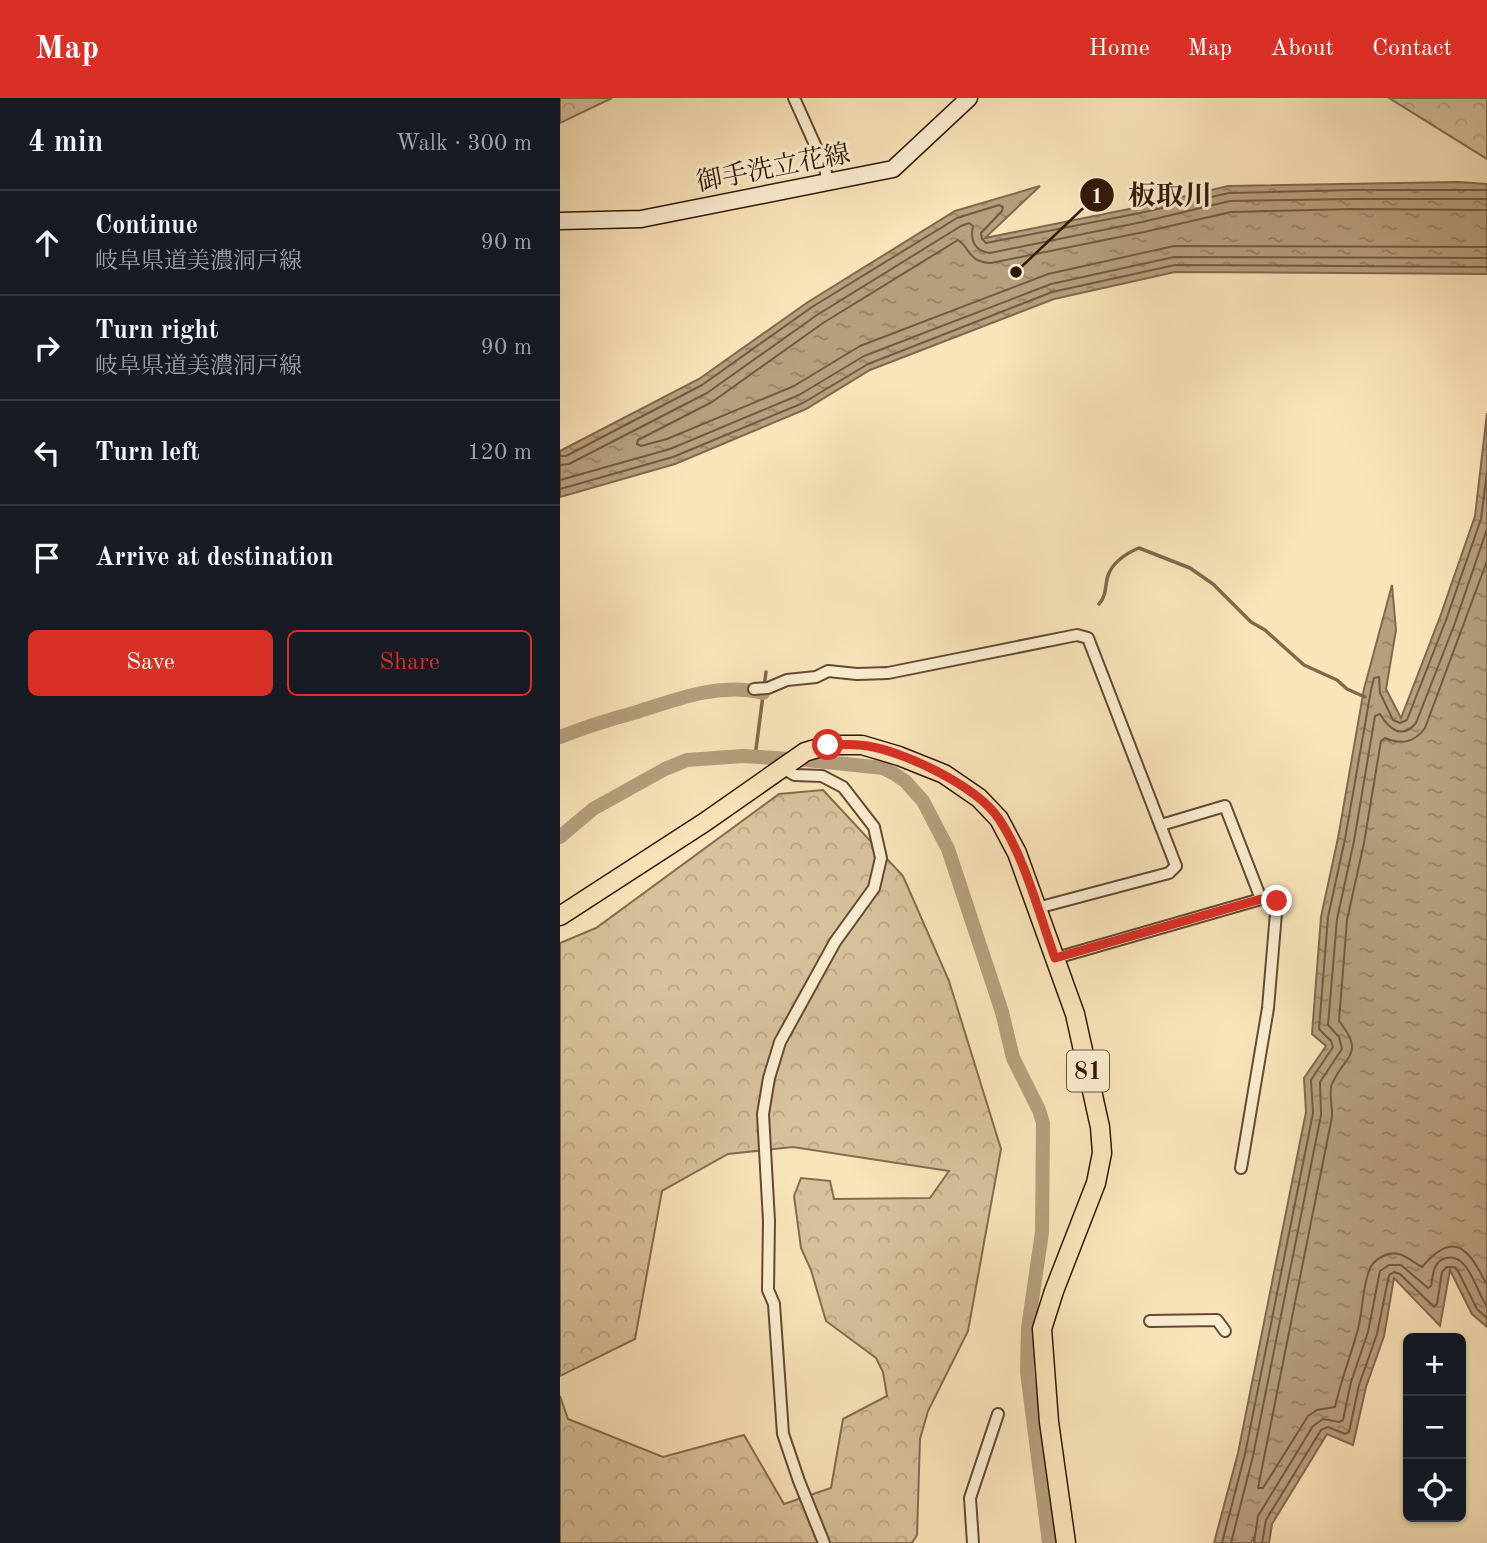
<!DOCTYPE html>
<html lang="en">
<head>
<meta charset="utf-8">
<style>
	body { margin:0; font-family:"Old Standard TT","Noto Serif JP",serif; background:#242831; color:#f1f3f6 }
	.controls { position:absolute; right:21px; bottom:21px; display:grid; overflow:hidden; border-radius:10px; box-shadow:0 2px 5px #0004 }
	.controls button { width:63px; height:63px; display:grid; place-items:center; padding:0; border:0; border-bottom:2px solid #363941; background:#171b24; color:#f1f3f6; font:35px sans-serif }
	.stop { position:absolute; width:21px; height:21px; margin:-16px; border:5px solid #d93025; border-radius:50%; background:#fff }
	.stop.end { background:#d93025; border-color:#fff; box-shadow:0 2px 7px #0008 }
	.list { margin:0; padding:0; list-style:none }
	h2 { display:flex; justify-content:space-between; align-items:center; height:91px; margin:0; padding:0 28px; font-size:30px }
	h2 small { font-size:23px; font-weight:400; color:#9ea1a6 }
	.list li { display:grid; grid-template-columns:46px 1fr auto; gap:21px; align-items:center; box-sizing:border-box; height:105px; padding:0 28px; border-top:2px solid #363941 }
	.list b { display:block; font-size:26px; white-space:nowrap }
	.list p { margin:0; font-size:23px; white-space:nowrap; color:#9ea1a6 }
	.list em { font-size:23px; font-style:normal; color:#9ea1a6 }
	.actions { display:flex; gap:14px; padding:21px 28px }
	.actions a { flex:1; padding:16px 0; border:2px solid #d93025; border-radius:10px; text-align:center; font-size:24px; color:#d93025 }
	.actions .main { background:#d93025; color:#fff }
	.icon { flex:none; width:38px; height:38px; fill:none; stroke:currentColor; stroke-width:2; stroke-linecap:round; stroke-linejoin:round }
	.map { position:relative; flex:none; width:927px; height:1445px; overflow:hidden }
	header { display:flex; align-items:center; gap:42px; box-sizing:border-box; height:98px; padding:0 35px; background:#d93025; color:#fff }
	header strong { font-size:33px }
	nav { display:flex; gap:38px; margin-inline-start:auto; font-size:24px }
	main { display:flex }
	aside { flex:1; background:#171b24 }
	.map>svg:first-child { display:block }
</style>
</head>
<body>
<header>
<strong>Map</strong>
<nav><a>Home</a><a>Map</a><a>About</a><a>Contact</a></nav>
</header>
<main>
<aside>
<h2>4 min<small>Walk · 300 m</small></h2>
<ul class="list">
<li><svg class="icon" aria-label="ahead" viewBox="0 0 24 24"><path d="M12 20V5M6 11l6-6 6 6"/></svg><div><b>Continue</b><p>岐阜県道美濃洞戸線</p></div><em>90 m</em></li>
<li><svg class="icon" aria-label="right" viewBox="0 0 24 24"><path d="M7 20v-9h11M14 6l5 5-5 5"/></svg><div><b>Turn right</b><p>岐阜県道美濃洞戸線</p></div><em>90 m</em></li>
<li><svg class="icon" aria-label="left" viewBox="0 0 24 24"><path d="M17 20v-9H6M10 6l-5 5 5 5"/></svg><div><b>Turn left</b></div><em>120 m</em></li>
<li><svg class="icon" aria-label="arrive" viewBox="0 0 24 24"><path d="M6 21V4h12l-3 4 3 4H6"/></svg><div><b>Arrive at destination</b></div></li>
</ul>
<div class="actions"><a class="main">Save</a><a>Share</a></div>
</aside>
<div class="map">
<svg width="927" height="1445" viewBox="0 0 927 1445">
	<defs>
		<pattern id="forest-crowns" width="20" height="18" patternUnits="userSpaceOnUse" patternTransform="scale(1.75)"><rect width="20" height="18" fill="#d8c29c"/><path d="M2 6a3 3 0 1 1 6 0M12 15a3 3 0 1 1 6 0" fill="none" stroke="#baa685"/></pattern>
		<pattern id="water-ripples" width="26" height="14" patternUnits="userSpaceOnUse" patternTransform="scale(1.75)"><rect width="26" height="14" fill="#b59f7d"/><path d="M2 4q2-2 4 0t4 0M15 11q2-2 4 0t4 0" fill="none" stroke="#948164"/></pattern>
	</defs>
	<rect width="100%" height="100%" fill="#fae5ba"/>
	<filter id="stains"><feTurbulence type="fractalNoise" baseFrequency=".00286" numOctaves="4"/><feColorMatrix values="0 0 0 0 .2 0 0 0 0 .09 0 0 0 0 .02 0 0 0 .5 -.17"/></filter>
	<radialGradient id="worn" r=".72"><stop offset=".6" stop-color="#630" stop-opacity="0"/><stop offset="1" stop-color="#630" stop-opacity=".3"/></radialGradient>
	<g fill="url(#forest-crowns)" stroke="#846c52" stroke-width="2">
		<polygon points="0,0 52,0 0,25"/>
		<polygon points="829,0 927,0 927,61"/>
		<polygon points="263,692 343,778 389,883 441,1051 408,1233 368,1313 360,1341 357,1437 352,1445 0,1445 0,1298 8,1321 103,1359 184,1337 224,1406 271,1390 283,1321 327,1298 323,1274 316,1260 266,1223 251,1172 241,1150 234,1098 241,1080 270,1083 274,1101 370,1100 389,1073 233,1049 168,1056 102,1093 75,1241 0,1278 0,845 36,830 219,696"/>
	</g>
	<g fill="url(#water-ripples)" stroke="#80684e" stroke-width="2">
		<polygon points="898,84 927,86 927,176 615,174 494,201 310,272 246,311 115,366 0,399 0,353 139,281 248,204 395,113 480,88 425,140 579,109 668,88"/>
		<polygon points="927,315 927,1229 912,1216 890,1172 880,1228 834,1180 824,1238 806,1289 793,1347 767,1336 712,1426 709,1445 695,1445 693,1440 691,1445 654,1445 678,1355 746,1014 744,980 766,948 752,936 761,819 778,740 804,591 832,487 836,532 826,591 841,620 880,519 915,418"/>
	</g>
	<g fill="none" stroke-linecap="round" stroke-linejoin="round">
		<g stroke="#725a42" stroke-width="2">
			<path d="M927,112L793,111L671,114L584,134L431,165C408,164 411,151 398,142L263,225L152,304L78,342L77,346L81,348L107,341L234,288L300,248L488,176L614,148L927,149"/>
			<polyline points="0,358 6,358 142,287 252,209 397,120 439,107 443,109 442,113 421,135 422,141 426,145 580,115 669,95 793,92 927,92"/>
			<path d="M0,367L9,366L147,295L257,217L401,128L409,125L413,128C410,142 414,153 430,155L582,124L670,103L793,101H927"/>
			<polyline points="0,382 110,351 239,297 304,258 491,186 614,159 927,160"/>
			<polyline points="0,391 113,359 243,305 308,266 492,194 615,167 927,169"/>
			<path d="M927,463L865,630C854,645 841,647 825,640L821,643L804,745L787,822L779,923C806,957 785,956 772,986C768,994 773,1009 772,1019L698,1390H703L748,1318L757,1312L775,1309C781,1282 791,1257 798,1231C803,1212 802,1191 809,1173C811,1166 817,1161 823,1158C840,1150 849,1162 862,1169C895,1130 909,1152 927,1187"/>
			<polyline points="662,1445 685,1356 753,1015 751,982 773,949 771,943 759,931 768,819 785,741 811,592 814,580 819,579 820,595 833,622 840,625 847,622 886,522 921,421 927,374"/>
			<path d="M671,1445L693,1358L761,1017L760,984L782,951L779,939L768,927L777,821L794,743L815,618L820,616C829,631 842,642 856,625L895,525L927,431"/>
			<path d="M694,1445L698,1418L753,1328L763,1321L779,1324L783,1322L791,1284L808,1234L820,1173L829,1167H841L868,1190L871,1188C873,1177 873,1163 886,1160C909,1154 916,1195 927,1208"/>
			<polyline points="702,1445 706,1422 761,1332 768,1329 785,1336 789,1334 799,1287 817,1236 829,1177 834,1174 840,1176 874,1209 877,1206 882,1174 887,1169 894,1169 898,1173 917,1211 927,1220"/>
		</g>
		<g stroke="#80684e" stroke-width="3.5">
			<path d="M539,506C548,496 544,486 549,475C555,462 567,455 579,450L630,470L653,486L691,524L705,532L744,567L777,582L787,591L805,599"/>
			<polyline points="195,659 206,574"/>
		</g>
		<g stroke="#b59f7d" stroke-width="14">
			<path d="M0,639C25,629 51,621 77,614C117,601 161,584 203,595"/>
			<polyline points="0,739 33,711 105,671 127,662 183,658 247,662 323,670 333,675 345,683 363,703 388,751 442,914 453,960 479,1012 483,1025 482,1134 468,1230 467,1274 489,1445"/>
		</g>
		<defs>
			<g id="minor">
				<polyline points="234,0 265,69 267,82"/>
				<polyline points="194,591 208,590 227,582 256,579 268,573 297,576 328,575 517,537 528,540 616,768 609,775 477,810"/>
				<polyline points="222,670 235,677 262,678 283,689 314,729 321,760 314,790 275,844 220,944 209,980 203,1016 209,1123 208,1192 214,1206 223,1336 239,1383 264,1445"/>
				<polyline points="496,860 701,801 665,708 601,727"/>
				<polyline points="681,1070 708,910 717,803 701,801"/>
				<polyline points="590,1223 657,1222 665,1233"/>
				<polyline points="413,1445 410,1400 438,1316"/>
			</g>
			<polyline id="secondary" points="0,123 81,121 333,71 409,0"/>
			<polyline id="primary" points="0,818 145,724 245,654 268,647 302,647 339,658 384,676 419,700 439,721 457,755 515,916 540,1029 542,1055 536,1085 494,1193 482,1231 489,1324 506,1445"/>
		</defs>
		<use href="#minor" stroke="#624a34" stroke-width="14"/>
		<use href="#secondary" stroke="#301607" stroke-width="19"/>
		<use href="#primary" stroke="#301607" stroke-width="21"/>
		<use href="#minor" stroke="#fceed2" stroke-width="10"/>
		<use href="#secondary" stroke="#fceed2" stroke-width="16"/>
		<use href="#primary" stroke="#fae5ba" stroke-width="18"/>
	</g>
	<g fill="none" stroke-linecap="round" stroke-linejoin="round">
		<path stroke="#d93025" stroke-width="9" d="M268,647C279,647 290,646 300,647C339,650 417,688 439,721C465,760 479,816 495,860L701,801L717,803"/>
	</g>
	<g text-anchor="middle" stroke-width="6" stroke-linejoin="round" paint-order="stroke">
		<rect fill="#fceed2" stroke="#6d5744" stroke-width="2" x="507" y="952.5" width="42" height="41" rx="5"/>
		<g font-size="24" font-weight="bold" fill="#301607">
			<text x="528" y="981">81</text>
		</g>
		<g font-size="26" fill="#301607" stroke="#fceed2">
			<text transform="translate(213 69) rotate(-11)" y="9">御手洗立花線</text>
		</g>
	</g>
	<path fill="none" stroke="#301607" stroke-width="2.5" d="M456 174L537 97"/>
	<g fill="#301607" stroke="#fceed2" stroke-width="2.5">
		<circle cx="456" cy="174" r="7"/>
		<circle cx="537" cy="97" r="18"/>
	</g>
	<g font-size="21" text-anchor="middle" font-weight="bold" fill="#fff">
		<text x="537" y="105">1</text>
	</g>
	<g font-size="28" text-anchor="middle" font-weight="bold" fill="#301607" stroke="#fceed2" stroke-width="6" stroke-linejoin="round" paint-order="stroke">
		<text x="610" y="107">板取川</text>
	</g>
	<rect width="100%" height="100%" filter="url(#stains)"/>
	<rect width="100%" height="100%" fill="url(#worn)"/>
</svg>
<div class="controls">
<button>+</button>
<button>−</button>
<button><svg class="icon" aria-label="locate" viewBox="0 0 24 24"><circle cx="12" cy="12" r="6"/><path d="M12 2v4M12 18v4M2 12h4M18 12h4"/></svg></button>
</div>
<div class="stop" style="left:268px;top:647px"></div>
<div class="stop end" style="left:717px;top:803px"></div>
</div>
</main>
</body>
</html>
